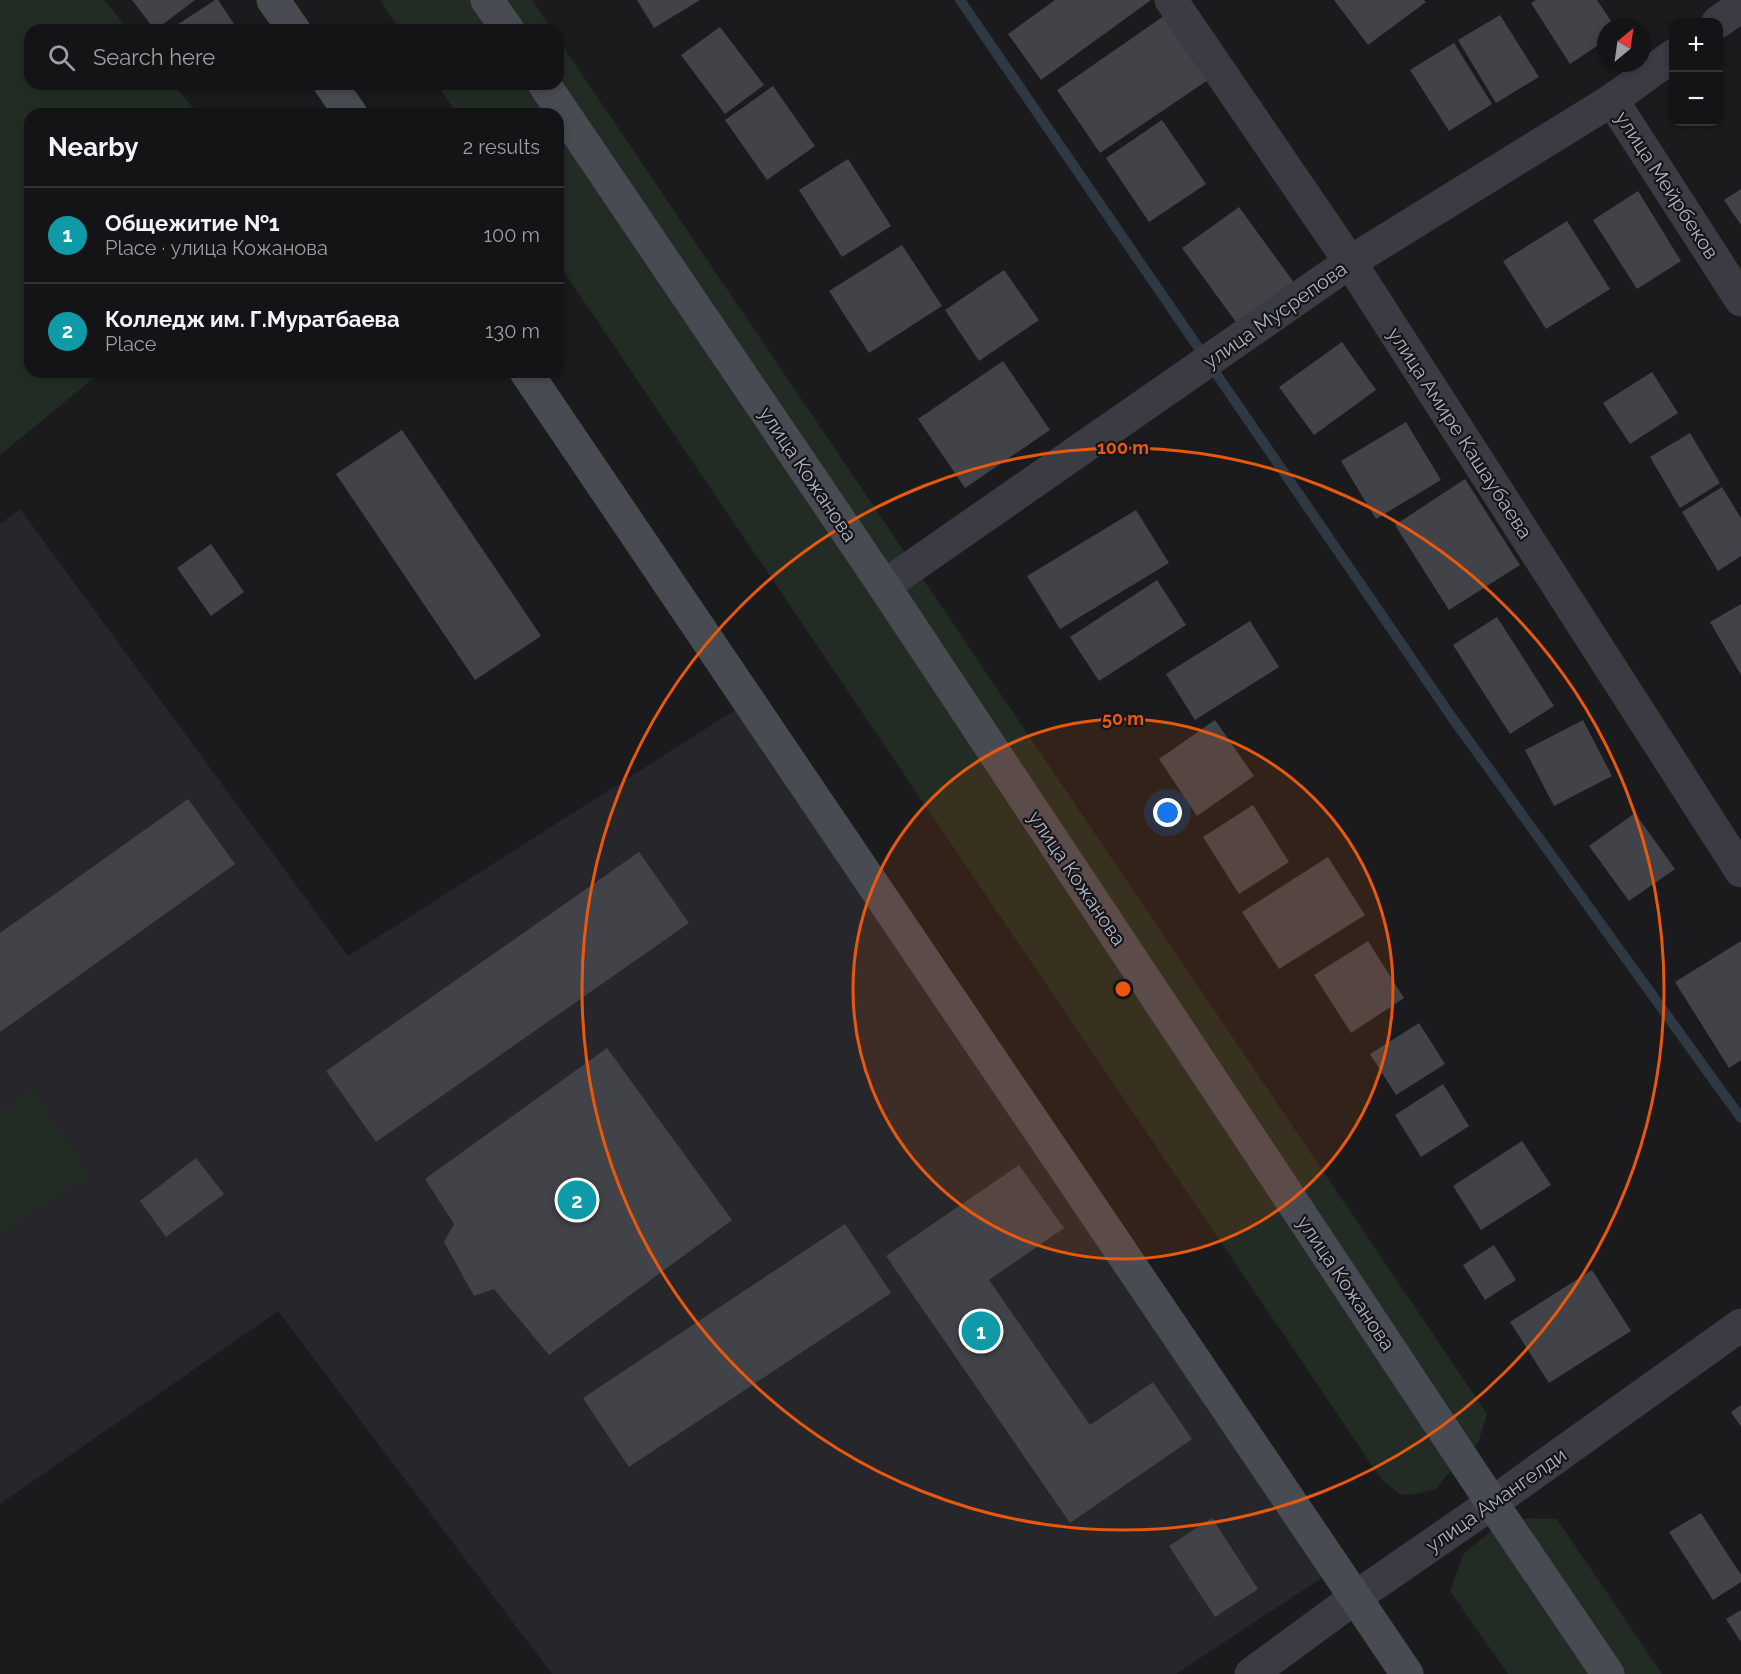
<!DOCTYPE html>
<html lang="en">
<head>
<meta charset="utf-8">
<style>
	body { margin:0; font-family:Raleway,sans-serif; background:#212123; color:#f1f3f6 }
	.controls { position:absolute; right:18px; top:18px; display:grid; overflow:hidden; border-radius:12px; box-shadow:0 3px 9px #0003 }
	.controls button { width:54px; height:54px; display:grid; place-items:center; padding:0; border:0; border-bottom:2px solid #333335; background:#141416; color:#f1f3f6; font:30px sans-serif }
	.compass { position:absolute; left:1597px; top:18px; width:54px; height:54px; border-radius:50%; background:#141416; box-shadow:0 3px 9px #0003; rotate:29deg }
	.you { position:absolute; left:1168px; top:813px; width:21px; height:21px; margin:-15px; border:4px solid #fff; border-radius:50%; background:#1a73e8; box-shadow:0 0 0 9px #1a73e833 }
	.badge { display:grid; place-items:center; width:39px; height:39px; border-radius:50%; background:#ffc331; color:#fff; font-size:20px; font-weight:700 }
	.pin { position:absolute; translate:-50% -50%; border:3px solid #fff; box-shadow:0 2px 6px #0006 }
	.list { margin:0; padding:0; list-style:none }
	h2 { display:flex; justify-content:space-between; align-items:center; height:78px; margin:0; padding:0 24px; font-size:26px }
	h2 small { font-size:20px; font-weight:400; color:#9d9ea1 }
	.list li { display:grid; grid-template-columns:39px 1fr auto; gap:18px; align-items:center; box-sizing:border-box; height:96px; padding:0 24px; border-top:2px solid #333335 }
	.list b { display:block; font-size:22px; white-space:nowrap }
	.list p { margin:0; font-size:20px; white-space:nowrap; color:#9d9ea1 }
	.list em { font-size:20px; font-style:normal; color:#9d9ea1 }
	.icon { flex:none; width:33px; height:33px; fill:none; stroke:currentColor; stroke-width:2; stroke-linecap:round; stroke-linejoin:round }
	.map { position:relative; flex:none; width:1741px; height:1674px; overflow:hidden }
	.search { position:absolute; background:#141416; box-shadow:0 3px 9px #0003; left:24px; top:24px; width:540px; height:66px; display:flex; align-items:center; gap:15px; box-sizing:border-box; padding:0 21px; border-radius:18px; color:#9d9ea1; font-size:22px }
	.panel { position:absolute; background:#141416; box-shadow:0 3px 9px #0003; left:24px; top:108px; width:540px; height:270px; border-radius:18px }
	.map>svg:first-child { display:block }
</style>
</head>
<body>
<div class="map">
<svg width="1741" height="1674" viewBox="0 0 1741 1674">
	<rect width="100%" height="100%" fill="#1b1b1d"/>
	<polygon fill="#27262b" points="20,509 348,956 751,700 1335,1569 1176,1674 552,1674 278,1311 0,1504 0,524"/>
	<g fill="#222c24">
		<polygon points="0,0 104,0 129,30 30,30 30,84 173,84 198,114 30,114 30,372 101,372 0,455"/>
		<polygon points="380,0 532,0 552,30 400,30"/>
		<polygon points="558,39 1487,1414 1478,1443 1446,1476 1436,1489 1416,1494 1401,1495 1382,1480 558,263 558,114 457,114 437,84 558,84"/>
		<polygon points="32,1091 89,1175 0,1233 0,1112"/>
		<polygon points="1530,1518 1557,1519 1662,1674 1508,1674 1450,1591 1464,1553 1501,1523"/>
	</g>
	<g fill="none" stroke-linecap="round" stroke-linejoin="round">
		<polyline stroke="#2f3943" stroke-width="10" points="960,0 1451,716 1741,1118"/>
	</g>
	<g fill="#424348">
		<polygon points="132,0 195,0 155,30"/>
		<polygon points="215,0 218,0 238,30 169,30"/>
		<polygon points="637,0 700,0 654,28"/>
		<polygon points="1055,0 1151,0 1041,80 1008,34"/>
		<polygon points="1334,0 1424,0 1426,2 1368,45"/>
		<polygon points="1536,0 1597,0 1615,27 1606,27 1606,40 1570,64 1531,3"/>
		<polygon points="1500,15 1539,77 1496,103 1458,40"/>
		<polygon points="1164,16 1208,80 1100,153 1057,90"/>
		<polygon points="720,27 764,85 725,114 681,55"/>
		<polygon points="1454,43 1492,104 1449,131 1410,70"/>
		<polygon points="773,86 815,146 767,180 725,120"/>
		<polygon points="1162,120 1206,184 1149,222 1106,158"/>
		<polygon points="848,159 891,226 842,257 799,190"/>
		<polygon points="1741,189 1741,225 1724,200"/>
		<polygon points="1638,191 1681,261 1637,289 1593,220"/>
		<polygon points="1239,207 1295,284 1238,325 1182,248"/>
		<polygon points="1567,221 1610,289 1546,329 1503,261"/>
		<polygon points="902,245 942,306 869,353 829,291"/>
		<polygon points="1004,270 1039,320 979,361 945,310"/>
		<polygon points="1342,342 1376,390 1314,435 1279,387"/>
		<polygon points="1003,361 1050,430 965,488 918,419"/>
		<polygon points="1652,372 1678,413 1630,444 1603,403"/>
		<polygon points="1406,422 1441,480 1376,519 1341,461"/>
		<polygon points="402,430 541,636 475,680 336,474"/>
		<polygon points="1690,433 1720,483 1680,508 1650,457"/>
		<polygon points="1465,479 1520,565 1449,610 1395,525"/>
		<polygon points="1722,487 1741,518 1741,556 1718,571 1682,512"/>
		<polygon points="1136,510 1169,563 1060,629 1027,576"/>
		<polygon points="211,544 244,592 211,616 177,568"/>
		<polygon points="1157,580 1186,625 1099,681 1070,637"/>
		<polygon points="1741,604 1741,675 1710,622"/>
		<polygon points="1497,617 1554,706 1510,734 1453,645"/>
		<polygon points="1250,621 1279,667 1195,720 1166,674"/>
		<polygon points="1215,720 1254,776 1197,816 1159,759"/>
		<polygon points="1583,720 1612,776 1554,806 1525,750"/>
		<polygon points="188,799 235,864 0,1032 0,933"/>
		<polygon points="1253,805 1289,862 1239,894 1203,837"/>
		<polygon points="1635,813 1675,869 1629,901 1589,846"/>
		<polygon points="639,852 689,923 376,1142 326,1071"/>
		<polygon points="1328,857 1365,915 1279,969 1242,912"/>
		<polygon points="1368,941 1404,998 1351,1033 1314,975"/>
		<polygon points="1741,941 1741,1060 1729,1068 1675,982"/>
		<polygon points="1419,1023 1445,1064 1396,1095 1370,1054"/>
		<polygon points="607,1048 732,1220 549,1355 494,1289 474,1296 444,1242 454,1224 425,1179"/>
		<polygon points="1443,1084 1469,1126 1421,1157 1395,1115"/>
		<polygon points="1522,1141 1551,1185 1481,1230 1453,1186"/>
		<polygon points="196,1158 224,1194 166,1237 140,1201"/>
		<polygon points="1019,1165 1064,1228 989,1280 1090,1425 1153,1382 1192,1439 1070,1523 886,1256"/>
		<polygon points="845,1224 891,1293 629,1467 583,1398"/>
		<polygon points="1494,1245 1516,1280 1485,1300 1463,1265"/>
		<polygon points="1592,1270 1631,1331 1549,1383 1510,1322"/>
		<polygon points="1741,1405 1741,1427 1731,1412"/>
		<polygon points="1701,1513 1741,1575 1741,1582 1713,1600 1669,1532"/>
		<polygon points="1212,1518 1258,1589 1215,1617 1169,1546"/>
		<polygon points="1741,1610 1741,1642 1726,1619"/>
	</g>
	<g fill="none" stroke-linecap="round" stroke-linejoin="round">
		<g stroke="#3b3c43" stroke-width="33">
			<polyline points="1171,0 1350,262 1741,871"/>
			<polyline points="1718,22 1741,6"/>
			<polyline points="1612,100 1741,300"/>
			<polyline points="884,586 1350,262 1612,100 1674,55"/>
			<polyline points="1251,1674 1356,1597 1492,1503 1741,1325"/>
		</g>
		<g stroke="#494b53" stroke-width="33">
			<polyline points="273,0 294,30"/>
			<polyline points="487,0 508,30"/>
			<polyline points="330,84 351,114"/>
			<polyline points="544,84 884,586 1492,1503 1608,1674"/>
			<polyline points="526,372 1407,1674"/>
		</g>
	</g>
	<circle cx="1123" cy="989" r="270" fill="#e8590c" fill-opacity=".12"/>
	<g fill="none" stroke="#e8590c" stroke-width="3">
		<circle cx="1123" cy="989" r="270"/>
		<circle cx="1123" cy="989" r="541"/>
	</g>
	<g text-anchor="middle" stroke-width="4.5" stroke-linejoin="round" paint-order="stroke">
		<g font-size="20" fill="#acb1be" stroke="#161519">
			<text transform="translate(1667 185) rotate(57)" y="7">улица Мейрбеков</text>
			<text transform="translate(1275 315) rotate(-35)" y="7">улица Мусрепова</text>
			<text transform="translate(1460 433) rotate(57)" y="7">улица Амире Кашаубаева</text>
			<text transform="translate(808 474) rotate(56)" y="7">улица Кожанова</text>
			<text transform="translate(1077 878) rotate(56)" y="7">улица Кожанова</text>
			<text transform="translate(1346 1283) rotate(56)" y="7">улица Кожанова</text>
			<text transform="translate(1496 1500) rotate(-35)" y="7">улица Амангелди</text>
		</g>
	</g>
	<circle cx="1123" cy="989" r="9" fill="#e8590c" stroke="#161519" stroke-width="3"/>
	<g font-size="18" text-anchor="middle" font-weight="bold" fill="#e8590c" stroke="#161519" stroke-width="4.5" stroke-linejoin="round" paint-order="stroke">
		<text x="1123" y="454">100 m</text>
		<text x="1123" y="725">50 m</text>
	</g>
</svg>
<div class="controls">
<button>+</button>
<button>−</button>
</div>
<svg class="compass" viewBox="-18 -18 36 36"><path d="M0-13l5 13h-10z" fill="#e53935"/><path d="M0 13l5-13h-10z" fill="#9d9ea1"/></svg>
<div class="you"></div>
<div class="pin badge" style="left:981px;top:1331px;background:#0f9aa8">1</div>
<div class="pin badge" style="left:577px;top:1200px;background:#0f9aa8">2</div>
<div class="search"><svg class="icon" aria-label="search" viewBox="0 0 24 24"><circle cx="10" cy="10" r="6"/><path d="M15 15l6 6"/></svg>Search here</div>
<section class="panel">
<h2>Nearby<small>2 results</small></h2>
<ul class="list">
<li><span class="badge" style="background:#0f9aa8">1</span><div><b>Общежитие №1</b><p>Place · улица Кожанова</p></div><em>100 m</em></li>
<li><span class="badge" style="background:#0f9aa8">2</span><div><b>Колледж им. Г.Муратбаева</b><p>Place</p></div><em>130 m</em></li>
</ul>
</section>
</div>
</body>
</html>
